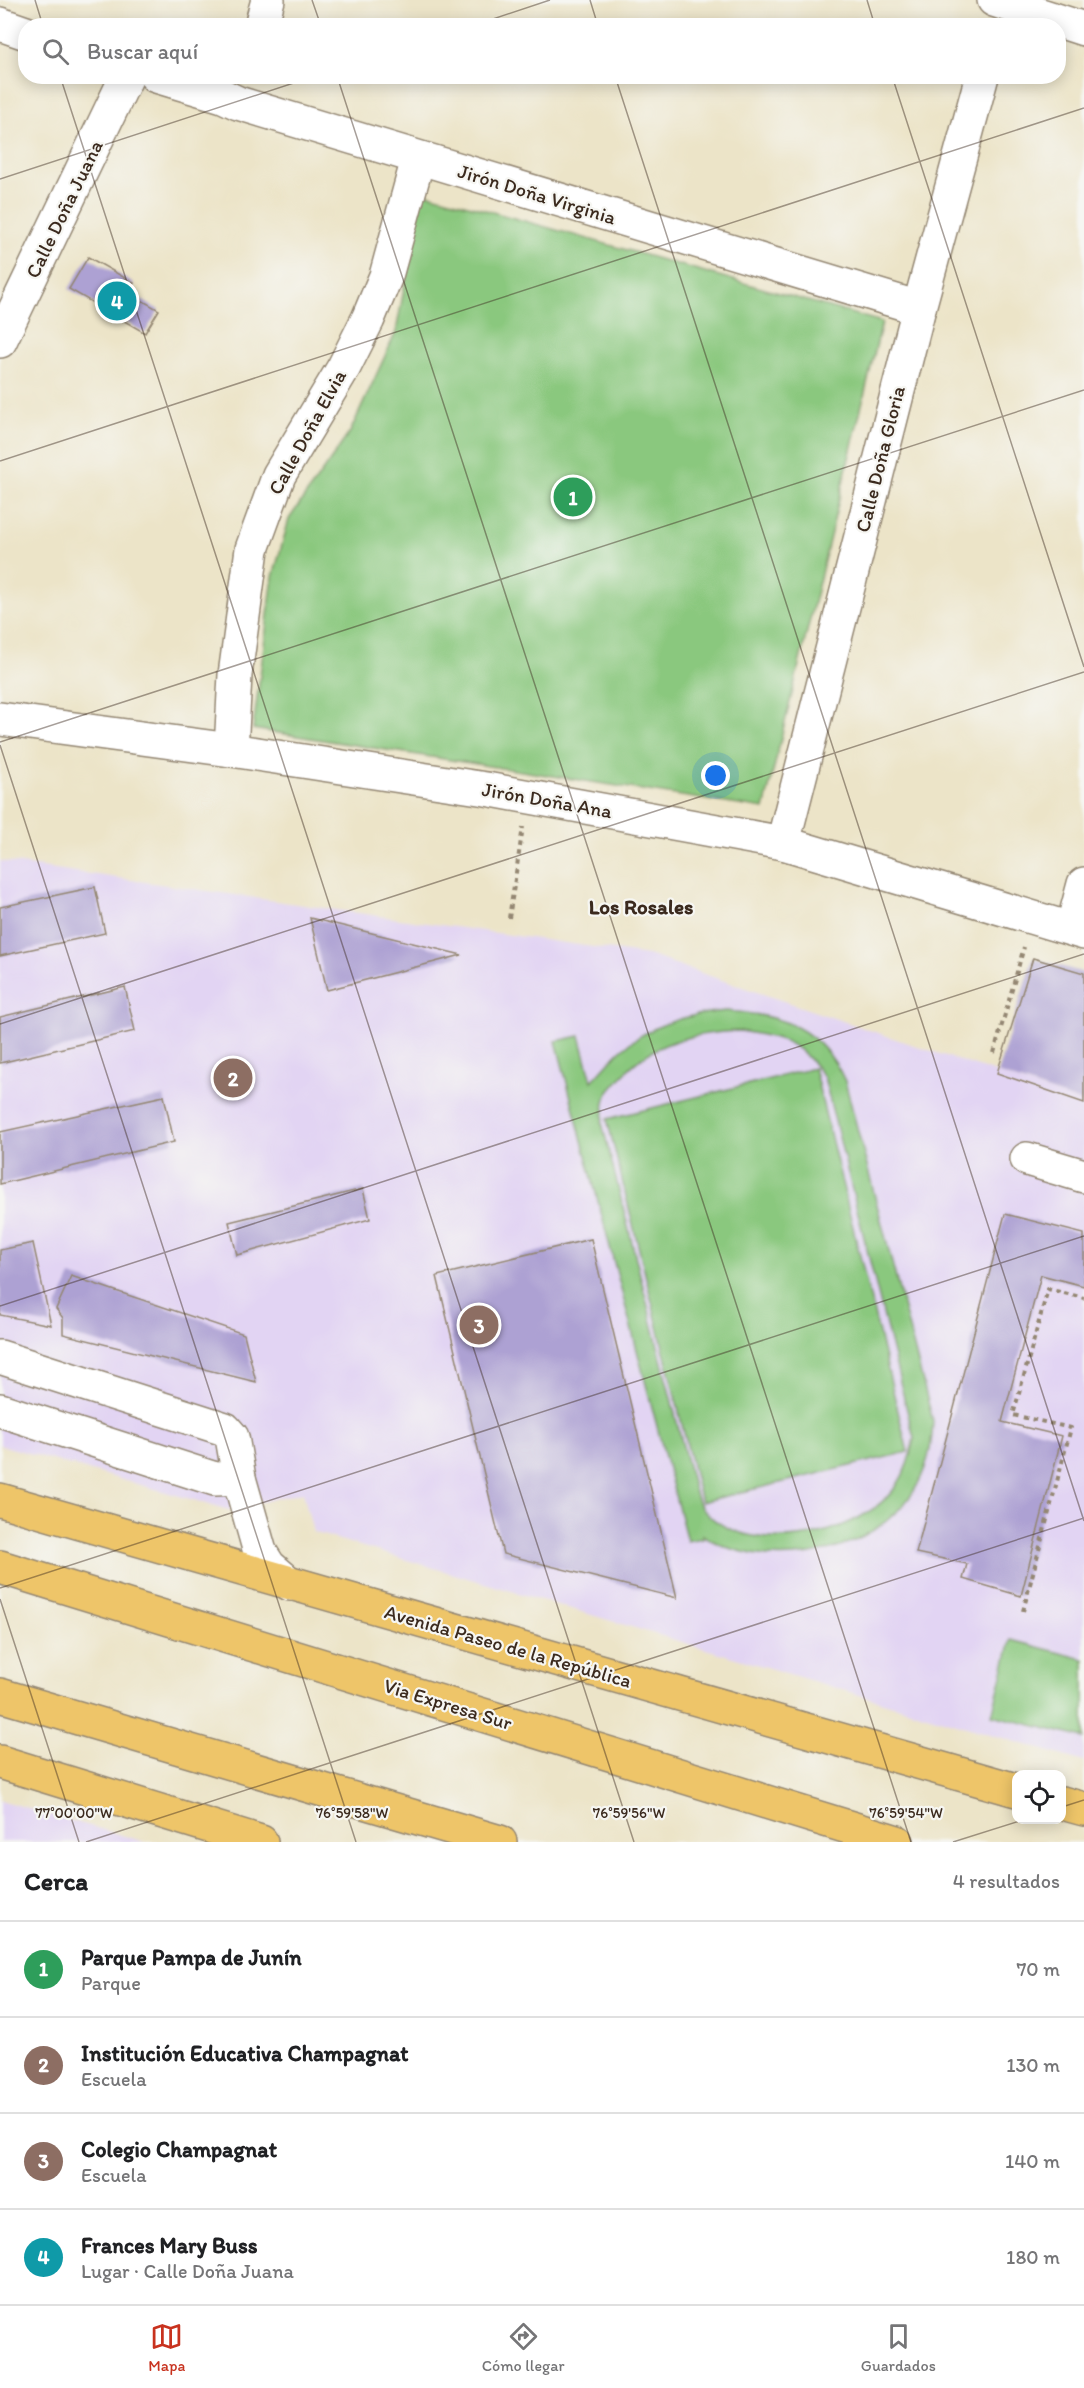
<!DOCTYPE html>
<html lang="es">
<head>
<meta charset="utf-8">
<style>
	body { margin:0; font-family:Itim,sans-serif; background:#f6f6f6; color:#202124 }
	.controls { position:absolute; right:18px; bottom:18px; display:grid; overflow:hidden; border-radius:12px; box-shadow:0 3px 15px #0003 }
	.controls button { width:54px; height:54px; display:grid; place-items:center; padding:0; border:0; border-bottom:2px solid #e0e0e0; background:#fff; color:#202124; font:30px sans-serif }
	.you { position:absolute; left:716px; top:776px; width:21px; height:21px; margin:-15px; border:4px solid #fff; border-radius:50%; background:#1a73e8; box-shadow:0 0 0 9px #1a73e833 }
	.badge { display:grid; place-items:center; width:39px; height:39px; border-radius:50%; background:#c8321e; color:#fff; font-size:20px; font-weight:700 }
	.pin { position:absolute; translate:-50% -50%; border:3px solid #fff; box-shadow:0 2px 6px #0006 }
	.list { margin:0; padding:0; list-style:none }
	h2 { display:flex; justify-content:space-between; align-items:center; height:78px; margin:0; padding:0 24px; font-size:26px }
	h2 small { font-size:20px; font-weight:400; color:#757577 }
	.list li { display:grid; grid-template-columns:39px 1fr auto; gap:18px; align-items:center; box-sizing:border-box; height:96px; padding:0 24px; border-top:2px solid #e0e0e0 }
	.list b { display:block; font-size:22px; white-space:nowrap }
	.list p { margin:0; font-size:20px; white-space:nowrap; color:#757577 }
	.list em { font-size:20px; font-style:normal; color:#757577 }
	.icon { flex:none; width:33px; height:33px; fill:none; stroke:currentColor; stroke-width:2; stroke-linecap:round; stroke-linejoin:round }
	.map { position:relative; flex:none; width:1084px; height:1842px; overflow:hidden }
	.search { position:absolute; background:#fff; box-shadow:0 3px 15px #0003; left:18px; right:18px; top:18px; height:66px; display:flex; align-items:center; gap:15px; box-sizing:border-box; padding:0 21px; border-radius:24px; color:#757577; font-size:22px }
	.sheet { height:462px; background:#fff }
	nav { display:flex; justify-content:space-around; align-items:center; box-sizing:border-box; height:84px; border-top:2px solid #e0e0e0; background:#fff; font-size:16px; color:#757577 }
	nav a { display:grid; justify-items:center; gap:3px }
	nav .on { color:#c8321e }
	.map>svg:first-child { display:block }
</style>
</head>
<body>
<div class="map">
<svg width="1084" height="1842" viewBox="0 0 1084 1842">
	<rect width="100%" height="100%" fill="#f6f6f2"/>
	<filter id="ink" filterUnits="userSpaceOnUse"><feTurbulence type="fractalNoise" baseFrequency=".0167" numOctaves="2"/><feDisplacementMap in="SourceGraphic" scale="12" xChannelSelector="R" yChannelSelector="G"/><feConvolveMatrix kernelMatrix="1 2 1 2 8 2 1 2 1" color-interpolation-filters="sRGB"/></filter>
	<filter id="wash" filterUnits="userSpaceOnUse"><feTurbulence type="fractalNoise" baseFrequency=".008" numOctaves="4" result="noise"/><feDisplacementMap in="SourceGraphic" scale="24" xChannelSelector="R" yChannelSelector="G"/><feGaussianBlur stdDeviation="1.35" result="paint"/><feColorMatrix in="noise" values="0 0 0 0 0 0 0 0 0 0 0 0 0 0 0 0 0 1.4 0 .05"/><feComposite in="paint" operator="in"/></filter>
	<g filter="url(#wash)">
		<rect width="100%" height="100%" fill="#ece4c8"/>
		<g fill="#e2d4f3">
			<polygon points="0,861 648,955 1084,1103 1084,1762 313,1532 303,1492 229,1510 0,1445"/>
			<polygon points="0,1800 145,1842 0,1842"/>
		</g>
		<g fill="#8ac87e" stroke="#62794e" stroke-width="1.5" fill-rule="evenodd">
			<polygon points="422,192 882,322 764,809 253,729 273,577 289,519 350,432 396,332"/>
			<path d="M726,1011C782,1015 820,1027 845,1081L933,1421C932,1451 925,1480 905,1503C858,1558 764,1574 702,1535L703,1538L687,1541L556,1041L580,1036L592,1081C602,1071 611,1059 621,1050C651,1024 688,1014 726,1011ZM740,1031C785,1039 796,1039 824,1077L914,1438C910,1455 907,1470 897,1485C861,1538 745,1562 701,1507C697,1502 695,1493 693,1486L602,1123C604,1115 604,1103 607,1095C610,1090 615,1085 619,1080C648,1042 694,1033 740,1031Z"/>
			<polygon points="814,1068 908,1452 701,1502 607,1119"/>
			<polygon points="1011,1640 1084,1659 1084,1738 992,1715"/>
		</g>
		<g id="blocks">
			<g fill="#ada1d3">
				<polygon points="88,257 134,283 129,293 159,310 145,333 69,289"/>
				<polygon points="95,887 105,933 0,956 0,907"/>
				<polygon points="310,918 462,955 327,990"/>
				<polygon points="1033,958 1084,973 1084,1103 997,1073"/>
				<polygon points="125,987 135,1031 0,1063 0,1017"/>
				<polygon points="164,1096 174,1142 0,1184 0,1132"/>
				<polygon points="363,1189 370,1219 237,1255 229,1222"/>
				<polygon points="1005,1214 1084,1234 1084,1286 1041,1275 1002,1422 1062,1436 1021,1596 963,1579 967,1564 916,1553"/>
				<polygon points="591,1239 677,1598 503,1554 437,1276"/>
				<polygon points="33,1243 51,1325 0,1315 0,1250"/>
				<polygon points="71,1276 244,1334 256,1382 63,1334 63,1318 56,1309"/>
			</g>
		</g>
	</g>
	<g filter="url(#ink)">
		<use href="#blocks" fill-opacity="0" stroke="#948773" stroke-width="1.5"/>
		<g fill="none" stroke-linecap="round" stroke-linejoin="round">
			<defs>
				<g id="minor">
					<polyline points="994,0 1084,29"/>
					<polyline points="0,24 26,33"/>
					<polyline points="261,26 268,0"/>
					<polyline points="156,76 223,96 238,103 919,308"/>
					<polyline points="0,341 127,76"/>
					<polyline points="0,719 231,750 486,789 783,843 1084,933"/>
					<polyline points="231,750 235,675 252,549 279,475 344,367 368,319 386,276 418,159"/>
					<polyline points="783,843 919,308 982,76"/>
					<polyline points="1072,929 1084,884"/>
					<polyline points="1027,1159 1084,1176"/>
					<polyline points="0,1357 225,1429 232,1437 239,1478 260,1552 269,1566 290,1584"/>
					<polyline points="0,1410 215,1479 239,1478"/>
				</g>
				<g id="major">
					<polyline points="0,1500 1016,1790"/>
					<polyline points="0,1762 261,1842"/>
					<polyline points="1062,1803 1084,1809"/>
				</g>
				<g id="highway">
					<polyline points="0,1567 897,1842"/>
					<polyline points="0,1695 500,1842"/>
				</g>
			</defs>
			<use href="#minor" stroke="#948773" stroke-width="36"/>
			<use href="#major" stroke="#948773" stroke-width="36"/>
			<use href="#highway" stroke="#948773" stroke-width="36"/>
			<g stroke="#948773" stroke-width="4" stroke-dasharray="4.5 4.5" stroke-linecap="butt">
				<polyline points="509,918 523,827"/>
				<polyline points="994,1053 1024,947"/>
				<polyline points="1023,1611 1071,1428 1013,1415 1048,1289 1084,1298"/>
			</g>
			<use href="#minor" stroke="#fff" stroke-width="33"/>
			<use href="#major" stroke="#eec569" stroke-width="33"/>
			<use href="#highway" stroke="#eec569" stroke-width="33"/>
		</g>
	</g>
	<path fill="none" stroke="#3b2a1e" stroke-width="1.5" stroke-opacity="0.45" d="M35,0L43,26M312,0L321,26M590,0L598,26M867,0L875,26M472,26L550,0M60,76L634,1842M337,76L911,1842M615,76L1084,1521M892,76L1084,667M0,179L315,76M0,461L1084,108M0,742L1084,390M0,745L356,1842M0,1024L1084,672M0,1306L1084,954M0,1588L1084,1236M0,1599L79,1842M1062,1807L1084,1800M86,1842L1084,1518M953,1842L1023,1820"/>
	<g text-anchor="middle" stroke-width="4.5" stroke-linejoin="round" paint-order="stroke">
		<g font-size="20" fill="#3b2a1e" stroke="#f6f6f2">
			<text transform="translate(537 194) rotate(17)" y="7">Jirón Doña Virginia</text>
			<text transform="translate(64 209) rotate(-64)" y="7">Calle Doña Juana</text>
			<text transform="translate(307 432) rotate(-61)" y="7">Calle Doña Elvia</text>
			<text transform="translate(880 459) rotate(-76)" y="7">Calle Doña Gloria</text>
			<text transform="translate(547 800) rotate(10)" y="7">Jirón Doña Ana</text>
			<text transform="translate(508 1646) rotate(16)" y="7">Avenida Paseo de la República</text>
			<text transform="translate(448 1704) rotate(17)" y="7">Via Expresa Sur</text>
		</g>
		<g font-size="21" font-weight="bold" fill="#3b2a1e" stroke="#f6f6f2">
			<text x="641" y="914">Los Rosales</text>
		</g>
	</g>
	<g font-size="15" text-anchor="middle" fill="#3b2a1e" stroke="#f6f6f2" stroke-width="4.5" stroke-linejoin="round" paint-order="stroke">
		<text x="74" y="1818">77°00'00"W</text>
		<text x="352" y="1818">76°59'58"W</text>
		<text x="629" y="1818">76°59'56"W</text>
		<text x="906" y="1818">76°59'54"W</text>
	</g>
</svg>
<div class="controls">
<button><svg class="icon" aria-label="locate" viewBox="0 0 24 24"><circle cx="12" cy="12" r="6"/><path d="M12 2v4M12 18v4M2 12h4M18 12h4"/></svg></button>
</div>
<div class="you"></div>
<div class="pin badge" style="left:573px;top:497px;background:#2e9e5b">1</div>
<div class="pin badge" style="left:233px;top:1078px;background:#8d6e63">2</div>
<div class="pin badge" style="left:479px;top:1325px;background:#8d6e63">3</div>
<div class="pin badge" style="left:117px;top:301px;background:#0f9aa8">4</div>
<div class="search"><svg class="icon" aria-label="search" viewBox="0 0 24 24"><circle cx="10" cy="10" r="6"/><path d="M15 15l6 6"/></svg>Buscar aquí</div>
</div>
<section class="sheet">
<h2>Cerca<small>4 resultados</small></h2>
<ul class="list">
<li><span class="badge" style="background:#2e9e5b">1</span><div><b>Parque Pampa de Junín</b><p>Parque</p></div><em>70 m</em></li>
<li><span class="badge" style="background:#8d6e63">2</span><div><b>Institución Educativa Champagnat</b><p>Escuela</p></div><em>130 m</em></li>
<li><span class="badge" style="background:#8d6e63">3</span><div><b>Colegio Champagnat</b><p>Escuela</p></div><em>140 m</em></li>
<li><span class="badge" style="background:#0f9aa8">4</span><div><b>Frances Mary Buss</b><p>Lugar · Calle Doña Juana</p></div><em>180 m</em></li>
</ul>
</section>
<nav>
<a class="on"><svg class="icon" aria-label="map" viewBox="0 0 24 24"><path d="M3 6l6-2 6 2 6-2v14l-6 2-6-2-6 2zM9 4v14M15 6v14"/></svg>Mapa</a>
<a><svg class="icon" aria-label="directions" viewBox="0 0 24 24"><path d="M12 3l9 9-9 9-9-9zM9 14v-3h6M13 9l2 2-2 2"/></svg>Cómo llegar</a>
<a><svg class="icon" aria-label="saved" viewBox="0 0 24 24"><path d="M7 4h10v16l-5-4-5 4z"/></svg>Guardados</a>
</nav>
</body>
</html>
